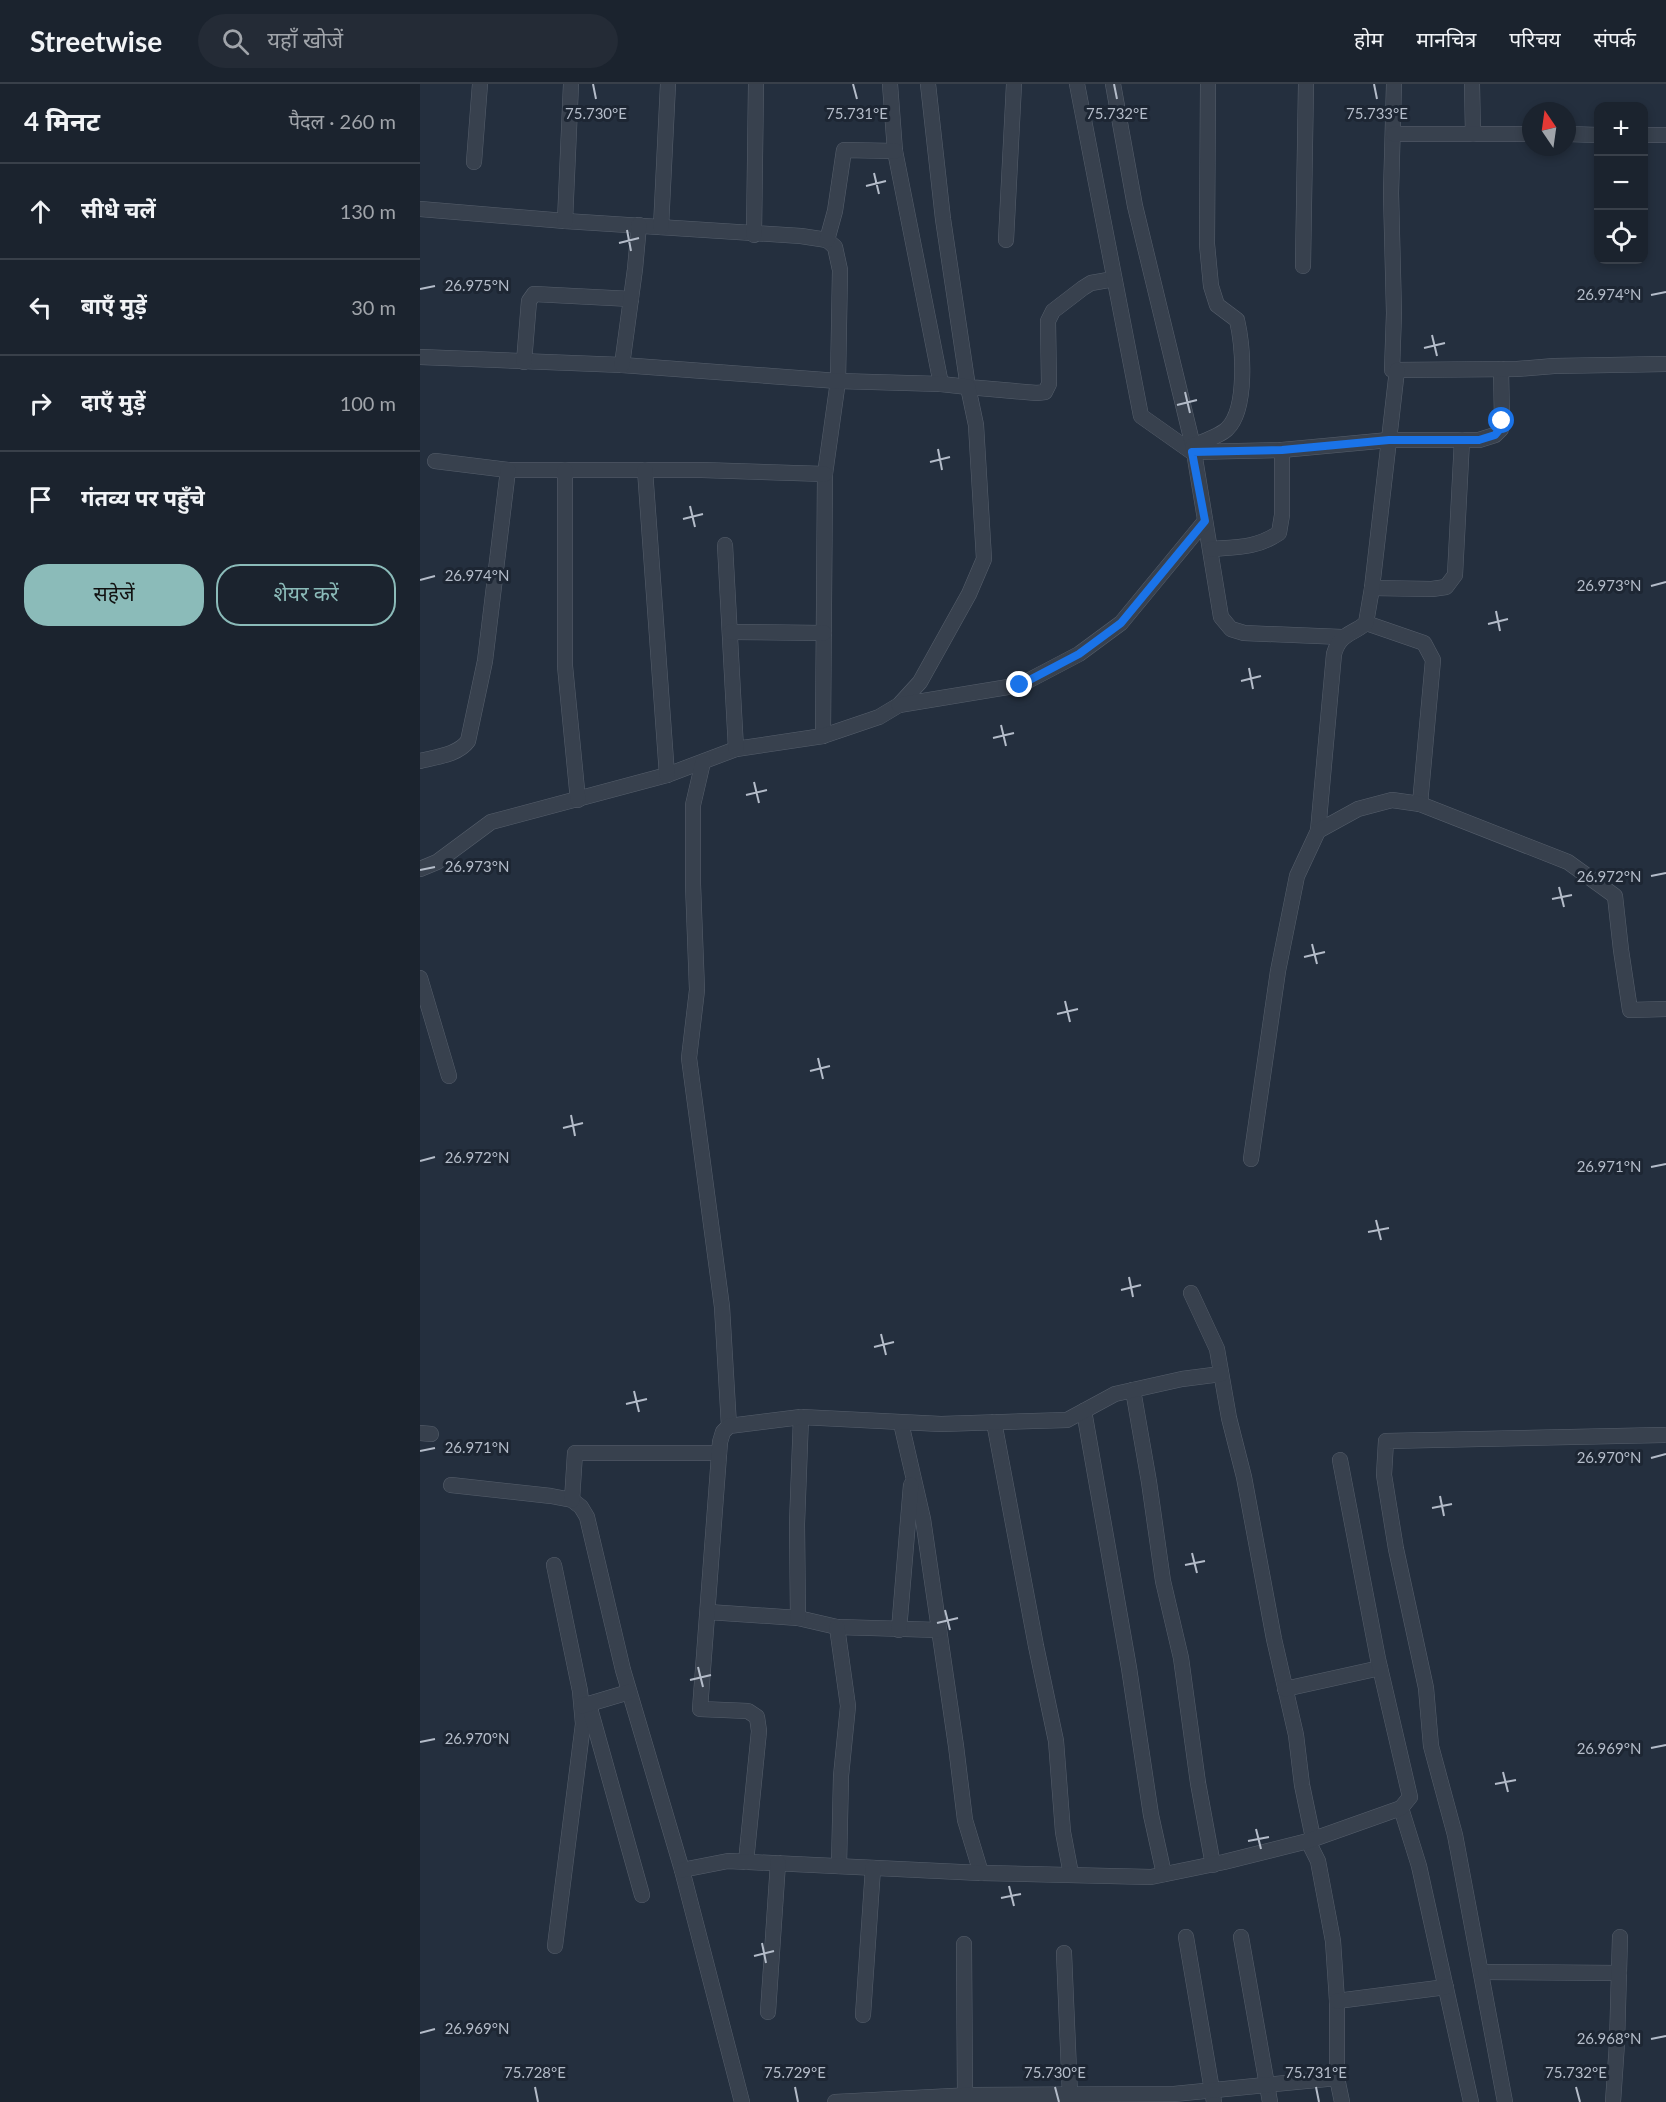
<!DOCTYPE html>
<html lang="hi">
<head>
<meta charset="utf-8">
<style>
	body { margin:0; font-family:Lato,"Noto Sans Devanagari",sans-serif; background:#242b36; color:#f1f3f6 }
	.controls { position:absolute; right:18px; top:18px; display:grid; overflow:hidden; border-radius:12px; box-shadow:0 3px 9px #0003 }
	.controls button { width:54px; height:54px; display:grid; place-items:center; padding:0; border:0; border-bottom:2px solid #39404a; background:#1b232e; color:#f1f3f6; font:30px sans-serif }
	.compass { position:absolute; left:1102px; top:18px; width:54px; height:54px; border-radius:50%; background:#1b232e; box-shadow:0 3px 9px #0003; rotate:347deg }
	.stop { position:absolute; width:18px; height:18px; margin:-14px; border:4px solid #1a73e8; border-radius:50%; background:#fff }
	.stop.end { background:#1a73e8; border-color:#fff; box-shadow:0 2px 6px #0008 }
	.list { margin:0; padding:0; list-style:none }
	h2 { display:flex; justify-content:space-between; align-items:center; height:78px; margin:0; padding:0 24px; font-size:26px }
	h2 small { font-size:20px; font-weight:400; color:#a0a4aa }
	.list li { display:grid; grid-template-columns:39px 1fr auto; gap:18px; align-items:center; box-sizing:border-box; height:96px; padding:0 24px; border-top:2px solid #39404a }
	.list b { display:block; font-size:22px; white-space:nowrap }
	.list em { font-size:20px; font-style:normal; color:#a0a4aa }
	.actions { display:flex; gap:12px; padding:18px 24px }
	.actions a { flex:1; padding:14px 0; border:2px solid #8bbbb9; border-radius:24px; text-align:center; font-size:21px; color:#8bbbb9 }
	.actions .main { background:#8bbbb9; color:#111 }
	.icon { flex:none; width:33px; height:33px; fill:none; stroke:currentColor; stroke-width:2; stroke-linecap:round; stroke-linejoin:round }
	.map { position:relative; flex:none; width:1246px; height:2018px; overflow:hidden }
	header { display:flex; align-items:center; gap:36px; box-sizing:border-box; height:84px; padding:0 30px; background:#1b232e; border-bottom:2px solid #39404a }
	header strong { font-size:28px }
	nav { display:flex; gap:33px; margin-inline-start:auto; font-size:21px }
	.search { width:420px; height:54px; background:#242b36; display:flex; align-items:center; gap:15px; box-sizing:border-box; padding:0 21px; border-radius:33px; color:#a0a4aa; font-size:22px }
	main { display:flex }
	aside { flex:1; background:#1b232e }
	.map>svg:first-child { display:block }
</style>
</head>
<body>
<header>
<strong>Streetwise</strong>
<div class="search"><svg class="icon" aria-label="search" viewBox="0 0 24 24"><circle cx="10" cy="10" r="6"/><path d="M15 15l6 6"/></svg>यहाँ खोजें</div>
<nav><a>होम</a><a>मानचित्र</a><a>परिचय</a><a>संपर्क</a></nav>
</header>
<main>
<aside>
<h2>4 मिनट<small>पैदल · 260 m</small></h2>
<ul class="list">
<li><svg class="icon" aria-label="ahead" viewBox="0 0 24 24"><path d="M12 20V5M6 11l6-6 6 6"/></svg><div><b>सीधे चलें</b></div><em>130 m</em></li>
<li><svg class="icon" aria-label="left" viewBox="0 0 24 24"><path d="M17 20v-9H6M10 6l-5 5 5 5"/></svg><div><b>बाएँ मुड़ें</b></div><em>30 m</em></li>
<li><svg class="icon" aria-label="right" viewBox="0 0 24 24"><path d="M7 20v-9h11M14 6l5 5-5 5"/></svg><div><b>दाएँ मुड़ें</b></div><em>100 m</em></li>
<li><svg class="icon" aria-label="arrive" viewBox="0 0 24 24"><path d="M6 21V4h12l-3 4 3 4H6"/></svg><div><b>गंतव्य पर पहुँचे</b></div></li>
</ul>
<div class="actions"><a class="main">सहेजें</a><a>शेयर करें</a></div>
</aside>
<div class="map">
<svg width="1246" height="2018" viewBox="0 0 1246 2018">
	<rect width="100%" height="100%" fill="#242f3e"/>
	<g fill="none" stroke-linecap="round" stroke-linejoin="round">
		<defs>
			<g id="minor">
				<polyline points="470,0 475,67 521,300"/>
				<polyline points="508,0 523,135 548,303 617,309 625,308 629,300 628,237 633,227 663,204 671,199 694,195"/>
				<polyline points="657,0 721,332 772,368 862,366 969,356 1059,356 1075,351 1081,345 1082,337 1081,285"/>
				<polyline points="693,0 715,122 773,362 801,533 811,545 824,549 922,553"/>
				<polyline points="974,0 971,109 974,229 972,286 1097,285 1134,282 1246,280"/>
				<polyline points="1052,0 1053,50"/>
				<polyline points="974,50 1111,50"/>
				<polyline points="1147,50 1178,51"/>
				<polyline points="1224,51 1246,51"/>
				<polyline points="54,78 60,0"/>
				<polyline points="0,125 145,137 381,152 407,156 415,163 420,186 418,297 405,390 403,652"/>
				<polyline points="145,137 151,0"/>
				<polyline points="241,143 248,0"/>
				<polyline points="334,151 336,0"/>
				<polyline points="407,156 415,127 424,66 475,67"/>
				<polyline points="586,156 594,0"/>
				<polyline points="883,182 886,0"/>
				<polyline points="0,273 202,281 418,297 521,300 548,303 556,341 564,475 549,510 500,598 479,621 459,633 403,652 316,665 247,691 71,738 17,778 0,785"/>
				<polyline points="104,278 109,217 114,210 211,215"/>
				<polyline points="202,281 215,185 219,141"/>
				<path d="M773,362C781,358 800,352 807,345C828,325 823,262 817,236L797,221L791,202L787,160L788,0"/>
				<polyline points="15,377 88,386 282,386 405,390"/>
				<polyline points="145,386 145,582 158,716"/>
				<polyline points="225,386 247,691"/>
				<polyline points="305,461 316,665"/>
				<path d="M791,465C817,463 837,464 859,449L862,431V366"/>
				<polyline points="952,504 1012,505 1026,503 1035,491 1042,356"/>
				<polyline points="946,539 1004,559 1013,576 1000,720"/>
				<polyline points="310,548 404,549"/>
				<polyline points="479,621 600,601 659,570 701,539 785,437"/>
				<path d="M0,677C15,673 38,671 48,657L65,577L88,386"/>
				<polyline points="283,678 273,721 273,800 277,906 269,974 302,1223 309,1342"/>
				<path d="M898,747L914,570C920,549 932,551 946,539L952,504L977,286"/>
				<polyline points="0,894 29,992"/>
				<polyline points="831,1075 858,887 877,792 898,747 938,725 972,716 1000,720 1148,778 1195,812 1201,866 1210,926 1246,925"/>
				<polyline points="771,1209 797,1265 809,1334 824,1393 854,1555 876,1651 882,1701 893,1754"/>
				<polyline points="713,1306 729,1398 743,1497 761,1574 778,1699 793,1781"/>
				<polyline points="664,1327 709,1584 731,1731 744,1790"/>
				<polyline points="574,1338 616,1562 636,1657 643,1748 651,1790"/>
				<polyline points="481,1339 503,1435 536,1662 545,1736 561,1789"/>
				<polyline points="0,1349 11,1350"/>
				<polyline points="31,1401 131,1412 152,1416 161,1423 167,1433 203,1586 262,1786 322,2018"/>
				<polyline points="152,1416 155,1369 299,1369"/>
				<polyline points="134,1481 160,1607 163,1640 135,1862"/>
				<polyline points="288,1528 378,1534 417,1543 519,1546"/>
				<polyline points="378,1534 377,1440 381,1333"/>
				<polyline points="417,1543 428,1622 421,1692 419,1782"/>
				<polyline points="479,1546 491,1401"/>
				<polyline points="865,1605 960,1584"/>
				<polyline points="169,1621 222,1811"/>
				<polyline points="162,1622 209,1608"/>
				<polyline points="981,1724 999,1782 1051,2018"/>
				<polyline points="888,1757 898,1777 913,1857 917,1917 917,1994 922,2018"/>
				<polyline points="326,1778 339,1647 337,1633 328,1627 280,1625 300,1358 303,1348 309,1342 381,1333 521,1340 647,1336 695,1310 762,1295 801,1290"/>
				<polyline points="262,1786 308,1777 561,1789 731,1793 804,1778 888,1757 981,1724 990,1713 958,1575 920,1376"/>
				<polyline points="766,1853 794,2018"/>
				<polyline points="821,1853 850,2018"/>
				<polyline points="544,1860 545,2012"/>
				<polyline points="644,1869 650,2011"/>
				<polyline points="1061,1888 1199,1889"/>
				<polyline points="917,1917 1026,1903"/>
				<polyline points="348,1928 358,1779"/>
				<polyline points="443,1931 453,1784"/>
				<polyline points="415,2018 552,2011 754,2010 917,1994"/>
				<polyline points="1085,2018 1035,1751 1011,1662 1006,1604 976,1465 964,1391 966,1357 1243,1351"/>
				<polyline points="1193,2018 1197,1959 1200,1853"/>
			</g>
		</defs>
		<use href="#minor" stroke="#565f6c" stroke-width="16"/>
		<use href="#minor" stroke="#38414e" stroke-width="15"/>
	</g>
	<g fill="none" stroke-linecap="round" stroke-linejoin="round">
		<polyline stroke="#1a73e8" stroke-width="8" points="600,601 659,570 701,539 785,437 772,368 862,366 969,356 1059,356 1075,351 1080,345 1082,337"/>
	</g>
	<path fill="none" stroke="#b4bcc9" stroke-width="2" d="M173,0L176,15M433,0L437,15M694,0L697,15M954,0L957,15M454,89L459,110M446,102L466,97M207,146L211,167M199,159L219,154M0,205L15,202M1231,211L1246,208M1012,251L1017,272M1004,264L1025,259M765,308L770,329M757,321L777,316M518,365L522,386M510,378L530,373M270,422L275,443M263,435L283,430M0,496L15,492M1231,502L1246,498M1076,527L1080,547M1068,540L1088,535M829,584L833,605M821,597L841,592M581,641L586,662M573,654L594,649M334,698L339,719M326,711L347,706M0,786L15,783M1231,792L1246,789M1139,803L1144,823M1132,815L1152,811M892,860L897,880M884,873L905,868M645,917L650,938M637,930L658,925M398,974L403,995M390,987L410,982M151,1031L155,1052M143,1044L163,1039M0,1077L15,1073M1231,1083L1246,1080M956,1136L961,1156M948,1148L969,1144M709,1193L713,1213M701,1206L721,1201M461,1250L466,1271M454,1263L474,1258M214,1307L219,1328M206,1320L227,1315M0,1367L15,1364M1231,1374L1246,1370M1020,1412L1024,1432M1012,1424L1032,1420M772,1469L777,1489M765,1481L785,1477M525,1526L530,1546M517,1539L538,1534M278,1583L283,1603M270,1596L291,1591M0,1658L15,1655M1231,1664L1246,1661M1083,1688L1088,1708M1075,1700L1096,1696M836,1745L841,1765M828,1757L849,1753M589,1802L594,1822M581,1814L601,1810M342,1859L346,1879M334,1872L354,1867M0,1949L15,1945M1231,1955L1246,1952M115,2003L118,2018M375,2003L378,2018M635,2003L639,2018M896,2003L899,2018M1156,2003L1160,2018"/>
	<g font-size="15" text-anchor="middle" fill="#b4bcc9" stroke="#1d2633" stroke-width="6" stroke-linejoin="round" paint-order="stroke">
		<text x="176" y="35">75.730°E</text>
		<text x="437" y="35">75.731°E</text>
		<text x="697" y="35">75.732°E</text>
		<text x="957" y="35">75.733°E</text>
		<text x="57" y="207">26.975°N</text>
		<text x="1189" y="216">26.974°N</text>
		<text x="57" y="497">26.974°N</text>
		<text x="1189" y="507">26.973°N</text>
		<text x="57" y="788">26.973°N</text>
		<text x="1189" y="798">26.972°N</text>
		<text x="57" y="1079">26.972°N</text>
		<text x="1189" y="1088">26.971°N</text>
		<text x="57" y="1369">26.971°N</text>
		<text x="1189" y="1379">26.970°N</text>
		<text x="57" y="1660">26.970°N</text>
		<text x="1189" y="1670">26.969°N</text>
		<text x="57" y="1950">26.969°N</text>
		<text x="1189" y="1960">26.968°N</text>
		<text x="115" y="1994">75.728°E</text>
		<text x="375" y="1994">75.729°E</text>
		<text x="635" y="1994">75.730°E</text>
		<text x="896" y="1994">75.731°E</text>
		<text x="1156" y="1994">75.732°E</text>
	</g>
</svg>
<div class="controls">
<button>+</button>
<button>−</button>
<button><svg class="icon" aria-label="locate" viewBox="0 0 24 24"><circle cx="12" cy="12" r="6"/><path d="M12 2v4M12 18v4M2 12h4M18 12h4"/></svg></button>
</div>
<svg class="compass" viewBox="-18 -18 36 36"><path d="M0-13l5 13h-10z" fill="#e53935"/><path d="M0 13l5-13h-10z" fill="#a0a4aa"/></svg>
<div class="stop" style="left:1082px;top:337px"></div>
<div class="stop end" style="left:600px;top:601px"></div>
</div>
</main>
</body>
</html>
